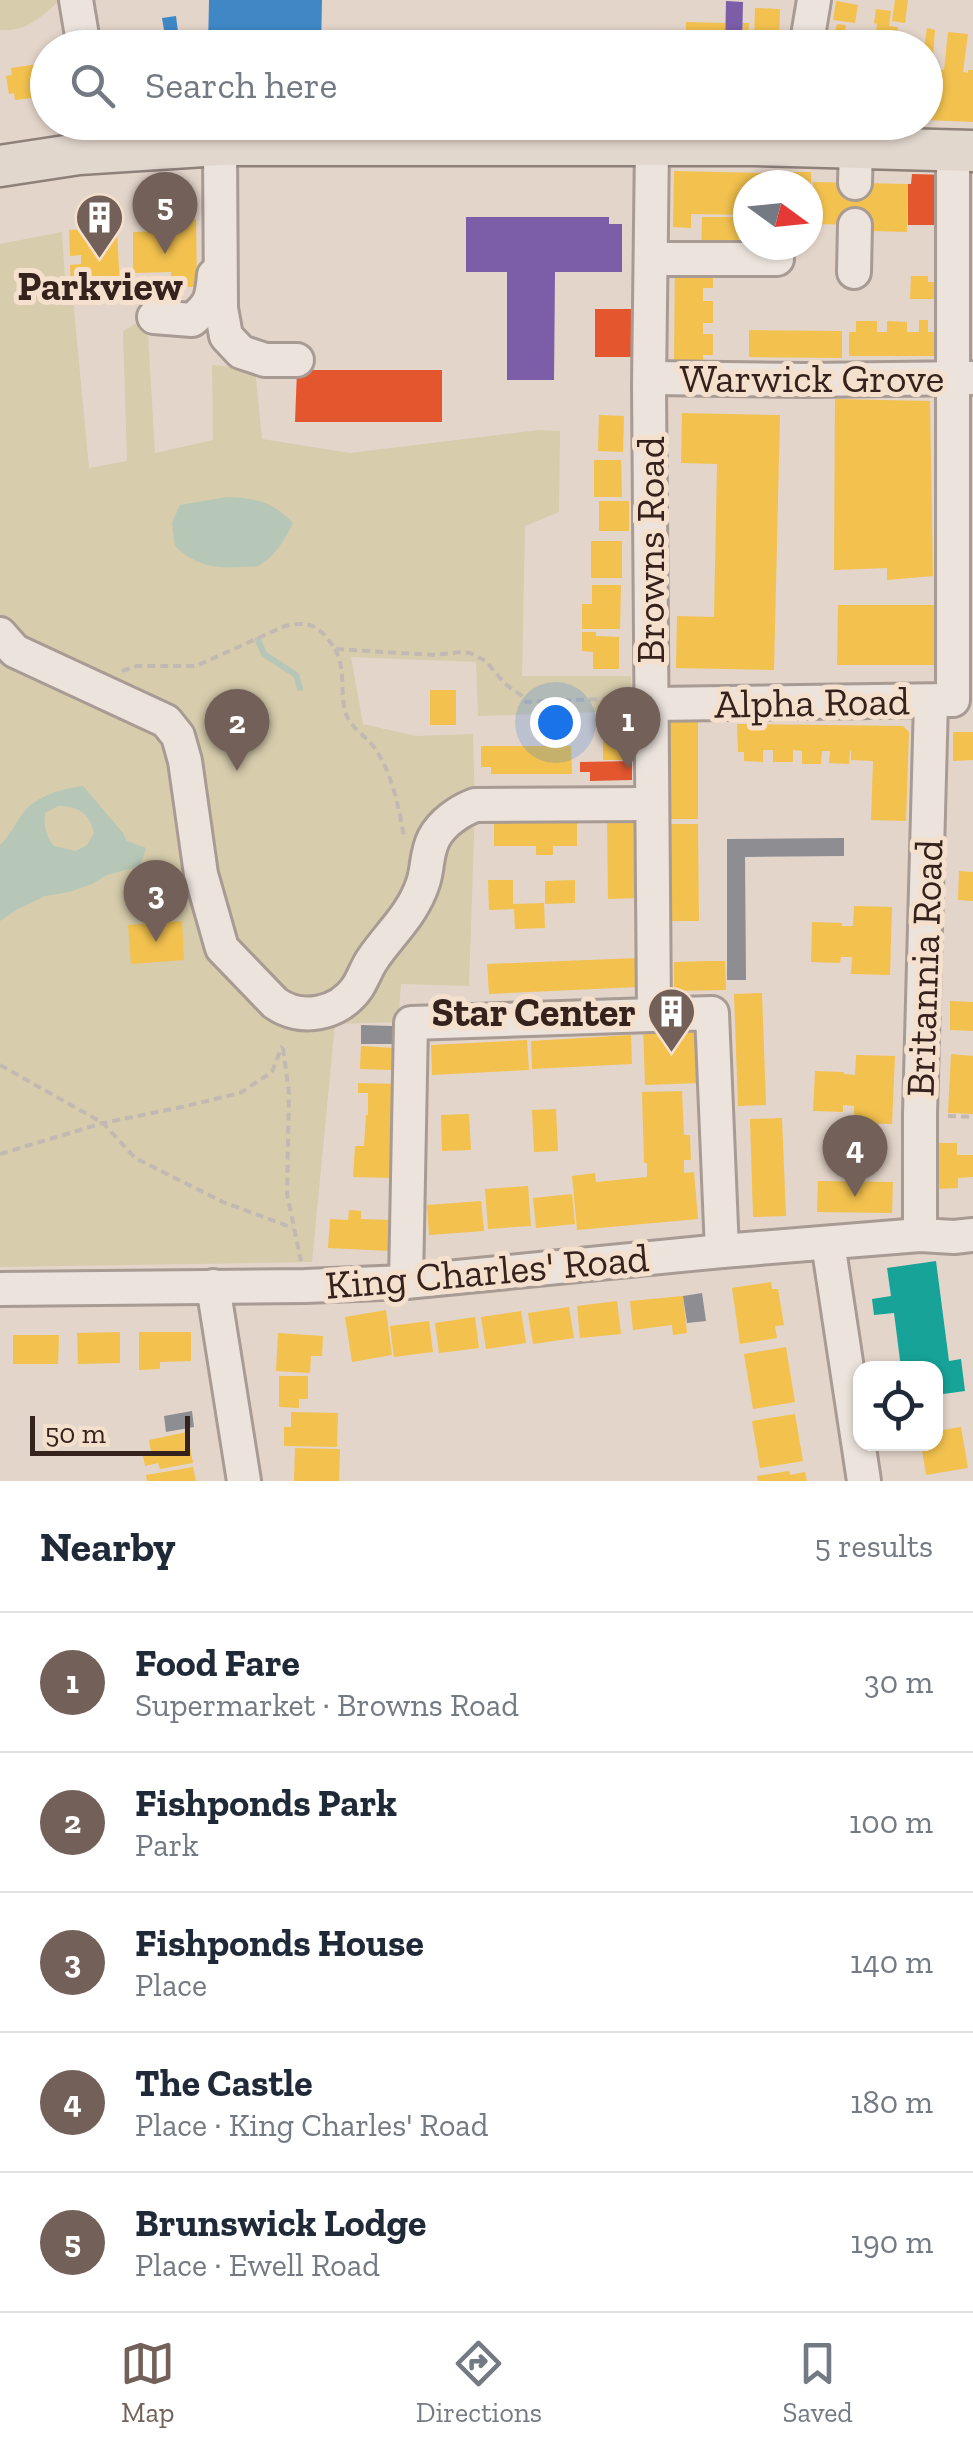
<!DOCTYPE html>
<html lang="en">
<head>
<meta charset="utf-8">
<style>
	body { margin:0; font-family:"Zilla Slab",serif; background:#f2f2f3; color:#1f2937 }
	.controls { position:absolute; right:30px; bottom:30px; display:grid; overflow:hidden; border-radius:20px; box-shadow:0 2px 8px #0004 }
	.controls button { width:90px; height:90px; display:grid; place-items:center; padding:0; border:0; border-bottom:2px solid #e0e1e3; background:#fff; color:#1f2937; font:50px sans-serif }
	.compass { position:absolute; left:733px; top:170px; width:90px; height:90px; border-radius:50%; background:#fff; box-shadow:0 2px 8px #0004; rotate:105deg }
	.scale { position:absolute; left:30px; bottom:25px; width:160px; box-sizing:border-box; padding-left:10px; border:5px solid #36221c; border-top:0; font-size:28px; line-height:35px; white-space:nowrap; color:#36221c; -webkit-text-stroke:8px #f5e0ce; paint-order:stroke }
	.you { position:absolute; left:555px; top:722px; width:35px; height:35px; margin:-25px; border:8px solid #fff; border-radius:50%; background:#1a73e8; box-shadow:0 0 0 15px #1a73e833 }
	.badge { display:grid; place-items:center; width:65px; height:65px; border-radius:50%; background:#736159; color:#fff; font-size:32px; font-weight:700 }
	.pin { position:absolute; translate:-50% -82px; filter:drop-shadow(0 2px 5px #0008) }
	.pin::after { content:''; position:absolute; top:52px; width:35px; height:30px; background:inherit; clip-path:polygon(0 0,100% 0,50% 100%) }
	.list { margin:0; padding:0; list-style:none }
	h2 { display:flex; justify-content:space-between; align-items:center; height:130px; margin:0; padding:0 40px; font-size:42px }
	h2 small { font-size:32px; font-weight:400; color:#747a83 }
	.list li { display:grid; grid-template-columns:65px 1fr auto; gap:30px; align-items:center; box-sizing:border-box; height:140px; padding:0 40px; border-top:2px solid #e0e1e3 }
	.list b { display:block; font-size:38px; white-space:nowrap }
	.list p { margin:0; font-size:32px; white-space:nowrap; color:#747a83 }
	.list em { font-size:32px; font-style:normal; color:#747a83 }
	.icon { flex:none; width:55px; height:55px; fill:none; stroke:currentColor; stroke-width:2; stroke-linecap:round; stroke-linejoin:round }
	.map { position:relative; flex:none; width:973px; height:1481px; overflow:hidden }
	.search { position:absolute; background:#fff; box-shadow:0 2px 8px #0004; left:30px; right:30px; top:30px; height:110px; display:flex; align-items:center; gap:25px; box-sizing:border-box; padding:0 35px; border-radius:55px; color:#747a83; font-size:38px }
	.sheet { height:830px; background:#fff }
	nav { display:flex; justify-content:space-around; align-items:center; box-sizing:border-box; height:140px; border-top:2px solid #e0e1e3; background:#fff; font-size:28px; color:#747a83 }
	nav a { display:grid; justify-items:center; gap:5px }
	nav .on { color:#736159 }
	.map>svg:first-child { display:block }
</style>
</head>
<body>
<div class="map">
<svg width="973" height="1481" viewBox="0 0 973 1481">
	<rect width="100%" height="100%" fill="#e4d5ca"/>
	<g fill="#d7ccac">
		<path d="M0,0H60C41,17 27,32 0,30Z"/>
		<polygon points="62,232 66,294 73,299 89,468 127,461 123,331 147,317 155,453 213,440 212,365 255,369 262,439 350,453 538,430 560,431 559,512 525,526 522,676 631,676 632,711 478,716 476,662 351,657 363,724 416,736 473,734 475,805 469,986 401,984 398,1022 335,1024 312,1262 0,1267 0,244"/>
	</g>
	<g fill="#b6c6b7" fill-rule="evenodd">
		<path d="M227,497C256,498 273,502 293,523C286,538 273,560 257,566C256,567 243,567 241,567C215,569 195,565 175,546L172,523L180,505Z"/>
		<path d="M83,786L123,833L127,841L146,848L140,866L107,875L92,884L69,892L45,896L16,910L0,921V845C11,835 15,823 24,812C37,796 63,788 83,786ZM58,806C79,806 89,813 94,833L87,845L76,851L54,846C45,835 44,826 45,813Z"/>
	</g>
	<g fill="#f2c14e">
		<polygon points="895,0 908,0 905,23 892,21"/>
		<polygon points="836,1 858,5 855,23 833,20"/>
		<polygon points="755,8 780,9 779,40 767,39 767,44 774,48 742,48 743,23 749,23 748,38 754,38"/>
		<polygon points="876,9 891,11 889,26 898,27 895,44 919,45 919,48 831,48 837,24 846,25 844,35 865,36 864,43 870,44 871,41 875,41 877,24 874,23"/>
		<polygon points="686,22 725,23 725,48 686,48"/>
		<polygon points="927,28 935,30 932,69 944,70 948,32 968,34 963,72 968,73 968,70 973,70 973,122 926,120 924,48"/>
		<polygon points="527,30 561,31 561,48 518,48 518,38 527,38"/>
		<polygon points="439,31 501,33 500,48 439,48"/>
		<rect x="357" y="32" width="39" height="16"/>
		<polygon points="155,37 157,48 108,48 108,46"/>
		<rect x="577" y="39" width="77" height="9"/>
		<polygon points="45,63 48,96 15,100 14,93 9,94 6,76 12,75 11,68"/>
		<polygon points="674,171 763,173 763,185 748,185 748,215 691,214 691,228 673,227"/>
		<rect x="766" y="172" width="45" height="13"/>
		<polygon points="813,182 908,184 907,232 873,231 873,225 813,224"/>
		<polygon points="702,217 740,217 739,255 701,254"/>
		<polygon points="196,219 197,287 171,287 171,272 133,273 133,232 163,231 163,237 171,237 171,220"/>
		<polygon points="117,228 120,289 71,291 70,265 81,264 81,255 70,256 69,230"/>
		<polygon points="675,260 713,268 713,288 703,288 703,301 713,301 713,323 703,323 703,334 713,334 713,355 703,355 703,361 674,361"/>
		<polygon points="911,276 928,276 928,282 938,282 945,299 910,299"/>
		<polygon points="919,320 928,320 928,332 944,332 944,356 849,356 849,332 856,332 856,321 877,321 877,332 887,332 887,321 907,322 907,332 919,332"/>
		<polygon points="749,330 842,331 842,358 749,357"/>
		<polygon points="835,399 930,401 933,576 887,580 887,568 834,570"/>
		<polygon points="682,413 780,415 774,670 676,668 677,616 714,617 717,464 681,463"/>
		<polygon points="599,415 624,416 623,452 598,451"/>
		<polygon points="594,460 621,460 622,497 594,497"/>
		<rect x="599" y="501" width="30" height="30"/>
		<rect x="591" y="541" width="31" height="37"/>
		<polygon points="592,585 621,585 620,629 582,629 582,604 592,604"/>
		<polygon points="838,605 934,605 934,616 942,616 942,665 837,665"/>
		<polygon points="582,632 596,632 596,636 619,637 619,669 593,669 593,652 582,651"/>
		<rect x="430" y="690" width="26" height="35"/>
		<polygon points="631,718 632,760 603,760 603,719"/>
		<polygon points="669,722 698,722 698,819 670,819"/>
		<polygon points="737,724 903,726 909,732 906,821 871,820 873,761 851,760 851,751 850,751 849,764 829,763 830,751 822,751 821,764 802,764 802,751 793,750 793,762 773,762 773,750 763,750 763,762 744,761 744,752 738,752"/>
		<polygon points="953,732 973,732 973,760 953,761"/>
		<polygon points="481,746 571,746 572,774 491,774 491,767 481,767"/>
		<polygon points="577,817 577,846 553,846 553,855 536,855 536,846 494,846 494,818"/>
		<polygon points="607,818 639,818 639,898 608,899"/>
		<polygon points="670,824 698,824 699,921 670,921"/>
		<polygon points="959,871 973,872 973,901 958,900"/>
		<polygon points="488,880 513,880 513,904 544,903 545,928 515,929 514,909 489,910"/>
		<polygon points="575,880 575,903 545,904 545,881"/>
		<polygon points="854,906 892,907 890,975 851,974 852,957 841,957 840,963 811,962 812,922 842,923 842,926 853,926"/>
		<polygon points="182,921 184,960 131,964 128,925"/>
		<polygon points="637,958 638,987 489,994 487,964"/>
		<polygon points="708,961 725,961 726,990 674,991 674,962"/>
		<polygon points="762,993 766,1105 738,1106 734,994"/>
		<polygon points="950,1001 973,1002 973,1031 950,1030"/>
		<polygon points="697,1024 700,1083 645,1085 643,1025"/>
		<polygon points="631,1035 632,1064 532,1069 531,1041"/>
		<polygon points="527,1040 529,1070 432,1075 431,1045"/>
		<polygon points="361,1046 394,1048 393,1070 360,1069"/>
		<polygon points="951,1054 973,1056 973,1114 948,1113"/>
		<polygon points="856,1055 895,1056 892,1124 854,1123 854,1106 843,1105 843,1112 813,1111 815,1071 844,1072 844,1074 855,1075"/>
		<polygon points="358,1083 398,1084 393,1178 353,1177 355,1146 364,1146 366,1115 368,1115 368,1093 358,1093"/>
		<polygon points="682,1091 684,1135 690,1135 691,1160 684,1160 684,1173 694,1172 698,1219 577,1230 572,1176 595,1173 596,1182 647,1177 647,1163 644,1163 642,1092"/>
		<polygon points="556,1109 558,1151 534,1152 532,1110"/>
		<polygon points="469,1114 471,1150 442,1151 441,1115"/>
		<polygon points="782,1118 786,1216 753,1217 750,1119"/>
		<polygon points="935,1143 957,1143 957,1155 973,1155 973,1177 958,1178 958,1188 936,1189"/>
		<polygon points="818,1181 893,1182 892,1213 817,1212"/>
		<polygon points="528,1186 531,1226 488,1229 485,1189"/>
		<polygon points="572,1194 575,1224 536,1228 533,1198"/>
		<polygon points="481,1201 484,1231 429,1235 427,1205"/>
		<polygon points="349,1210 361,1211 361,1219 392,1220 391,1251 328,1248 330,1219 348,1220"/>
		<polygon points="771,1282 772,1289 778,1289 784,1325 775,1326 777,1338 740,1344 732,1288"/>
		<polygon points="683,1296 687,1333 673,1335 672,1325 633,1330 630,1301"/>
		<polygon points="617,1301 621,1334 580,1338 577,1306"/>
		<polygon points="569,1307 574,1338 533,1344 528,1313"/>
		<polygon points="386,1310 392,1355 352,1362 345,1317"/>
		<polygon points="521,1311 526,1343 486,1349 481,1317"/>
		<polygon points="475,1317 479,1348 439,1353 435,1323"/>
		<polygon points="429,1321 433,1352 394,1357 390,1326"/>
		<polygon points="120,1332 120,1363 78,1364 77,1333"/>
		<polygon points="139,1332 191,1332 191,1361 160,1362 160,1369 139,1370"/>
		<polygon points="278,1333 323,1336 322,1356 311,1356 310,1373 276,1371"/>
		<polygon points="13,1335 59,1335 58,1364 13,1364"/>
		<polygon points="786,1347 795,1402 753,1409 744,1354"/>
		<polygon points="279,1376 308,1376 308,1399 299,1399 299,1408 279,1407"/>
		<polygon points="291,1412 338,1413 337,1447 284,1446 284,1427 291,1427"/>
		<polygon points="795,1414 803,1461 760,1468 752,1421"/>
		<polygon points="961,1427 968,1468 926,1475 921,1444 936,1444 936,1431"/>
		<polygon points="187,1432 193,1463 160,1469 158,1463 145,1466 142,1452 151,1451 149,1440"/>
		<polygon points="295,1448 340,1449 339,1481 294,1481"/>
		<polygon points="193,1467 196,1481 147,1481 146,1475"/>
		<polygon points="789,1471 790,1475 805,1472 807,1481 758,1481 757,1476"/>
	</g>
	<g fill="#e4572e">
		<polygon points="912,174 946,175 945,225 908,225 908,184 911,184"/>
		<polygon points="595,309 639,309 640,357 595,357"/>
		<polygon points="297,370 442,370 442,422 295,422"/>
		<polygon points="632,761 632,780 590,781 590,772 580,772 580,762"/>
	</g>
	<g fill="#7b5ea7">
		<polygon points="726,1 743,2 742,48 725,48"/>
		<polygon points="466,217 609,217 609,224 622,224 622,272 555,272 554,380 507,380 507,272 466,272"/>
	</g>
	<g fill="#3f88c5">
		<polygon points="209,0 322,0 321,48 208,48"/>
		<polygon points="176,16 180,48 167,48 162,18"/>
	</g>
	<polygon fill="#17a398" points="936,1261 949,1361 961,1359 965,1391 936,1395 936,1368 901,1368 894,1313 874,1315 872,1299 891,1296 887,1268"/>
	<g fill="#8d8d92">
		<polygon points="844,838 844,856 745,857 746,980 727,980 727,839"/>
		<polygon points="361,1025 392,1026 393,1044 361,1044"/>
		<polygon points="702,1293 706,1321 687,1323 683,1296"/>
		<polygon points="192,1411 194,1427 166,1432 164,1416"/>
	</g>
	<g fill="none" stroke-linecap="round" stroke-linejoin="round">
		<polyline stroke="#b6c6b7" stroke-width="6" points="258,640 264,654 296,675 300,688"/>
		<defs>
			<g id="minor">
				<polyline points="76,0 84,48"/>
				<polyline points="806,48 814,0"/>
				<polyline points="96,122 100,152"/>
				<polyline points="220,145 221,308 226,336 241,352 265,360 297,360"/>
				<polyline points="652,145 649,385 654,1014"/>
				<polyline points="953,151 953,700"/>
				<polyline points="855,183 856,148"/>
				<polyline points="652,259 777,259"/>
				<polyline points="854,272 855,225"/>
				<path d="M154,317L192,320C211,305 212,298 214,275"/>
				<polyline points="650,378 806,380 973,378"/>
				<path d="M0,634L15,651L166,721L178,736L185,761L201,874L222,948L275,1003C301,1022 339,1014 357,988C363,979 366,969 372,960C390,933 412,916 423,883C428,869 426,853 434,838C442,823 459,811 475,805L651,804"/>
				<polyline points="652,704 952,700"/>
				<polyline points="920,1235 920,1114 931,701"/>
				<polyline points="828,1243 864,1481"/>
				<polyline points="406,1282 411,1023 712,1013 722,1251"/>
				<polyline points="213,1286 244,1481"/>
				<polyline points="0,1289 305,1286 406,1282 722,1251 920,1235 954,1237 973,1235"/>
			</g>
			<polyline id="major" points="0,166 79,154 220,145 755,145 973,151"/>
		</defs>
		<use href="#minor" stroke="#a89b94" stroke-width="38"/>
		<use href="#major" stroke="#8e817a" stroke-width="45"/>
		<g stroke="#c3b9b3" stroke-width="4" stroke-dasharray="8 5" stroke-linecap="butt">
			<path d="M335,649C346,669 340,691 345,711C349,727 365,735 374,747C392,772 399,808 404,837"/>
			<path d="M122,671L137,666H196L285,626C312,620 320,627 335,649L435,655L462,652L470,653L486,661L504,683L522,696L526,702L626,698"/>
			<polyline points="283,1048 289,1093 287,1194 301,1261"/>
			<polyline points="0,1065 103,1123 135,1158 223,1202 293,1228"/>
			<polyline points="948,1116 973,1117"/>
			<polyline points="0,1154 103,1123 182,1107 240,1093 272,1072 282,1046"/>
		</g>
		<use href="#minor" stroke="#ebe3dc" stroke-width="32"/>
		<use href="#major" stroke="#e2d7cd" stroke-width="40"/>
	</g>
	<defs>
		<symbol id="building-pin" viewBox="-11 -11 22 30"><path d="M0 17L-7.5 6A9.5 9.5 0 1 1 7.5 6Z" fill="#736159" stroke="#f5e0ce"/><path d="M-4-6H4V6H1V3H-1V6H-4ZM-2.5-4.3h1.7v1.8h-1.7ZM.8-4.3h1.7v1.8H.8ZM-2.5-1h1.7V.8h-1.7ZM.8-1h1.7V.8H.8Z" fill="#fff"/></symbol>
	</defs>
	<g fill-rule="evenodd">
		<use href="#building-pin" x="72" y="190" width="55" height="75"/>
		<use href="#building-pin" x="644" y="984" width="55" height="75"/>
	</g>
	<g text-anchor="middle" stroke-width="10" stroke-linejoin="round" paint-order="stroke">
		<g font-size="40" font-weight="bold" fill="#36221c" stroke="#f5e0ce">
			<text x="100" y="300">Parkview</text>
			<text x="636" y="1026" text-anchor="end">Star Center</text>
		</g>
		<g font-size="40" fill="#36221c" stroke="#f5e0ce">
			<text x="812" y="392">Warwick Grove</text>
			<text transform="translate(650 550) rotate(-90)" y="14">Browns Road</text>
			<text transform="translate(812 702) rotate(-1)" y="14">Alpha Road</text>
			<text transform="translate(924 968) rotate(-88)" y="14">Britannia Road</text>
			<text transform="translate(487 1271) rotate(-5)" y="14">King Charles' Road</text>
		</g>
	</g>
</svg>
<div class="controls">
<button><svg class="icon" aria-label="locate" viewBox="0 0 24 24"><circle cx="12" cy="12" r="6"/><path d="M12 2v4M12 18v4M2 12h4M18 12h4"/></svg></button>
</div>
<svg class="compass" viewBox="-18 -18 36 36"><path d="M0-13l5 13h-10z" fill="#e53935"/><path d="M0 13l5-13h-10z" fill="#747a83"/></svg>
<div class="scale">50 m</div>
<div class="you"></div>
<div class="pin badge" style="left:628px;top:769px">1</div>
<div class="pin badge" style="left:237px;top:771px">2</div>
<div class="pin badge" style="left:156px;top:942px">3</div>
<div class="pin badge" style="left:855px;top:1197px">4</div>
<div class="pin badge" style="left:165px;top:254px">5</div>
<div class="search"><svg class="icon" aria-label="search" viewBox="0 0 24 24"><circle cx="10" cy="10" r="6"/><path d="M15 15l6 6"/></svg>Search here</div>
</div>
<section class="sheet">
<h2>Nearby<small>5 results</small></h2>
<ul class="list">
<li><span class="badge">1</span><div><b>Food Fare</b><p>Supermarket · Browns Road</p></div><em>30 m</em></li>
<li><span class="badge">2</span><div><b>Fishponds Park</b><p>Park</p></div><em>100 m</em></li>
<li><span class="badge">3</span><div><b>Fishponds House</b><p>Place</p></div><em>140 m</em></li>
<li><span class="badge">4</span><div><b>The Castle</b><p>Place · King Charles' Road</p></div><em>180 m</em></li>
<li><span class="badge">5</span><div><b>Brunswick Lodge</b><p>Place · Ewell Road</p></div><em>190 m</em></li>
</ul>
</section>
<nav>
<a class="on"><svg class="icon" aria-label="map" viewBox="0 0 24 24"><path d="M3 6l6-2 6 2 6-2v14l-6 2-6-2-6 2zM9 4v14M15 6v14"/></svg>Map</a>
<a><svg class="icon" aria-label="directions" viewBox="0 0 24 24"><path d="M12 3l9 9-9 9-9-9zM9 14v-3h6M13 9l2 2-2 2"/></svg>Directions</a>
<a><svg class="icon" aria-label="saved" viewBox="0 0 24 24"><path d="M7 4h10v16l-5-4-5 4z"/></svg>Saved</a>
</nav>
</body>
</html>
